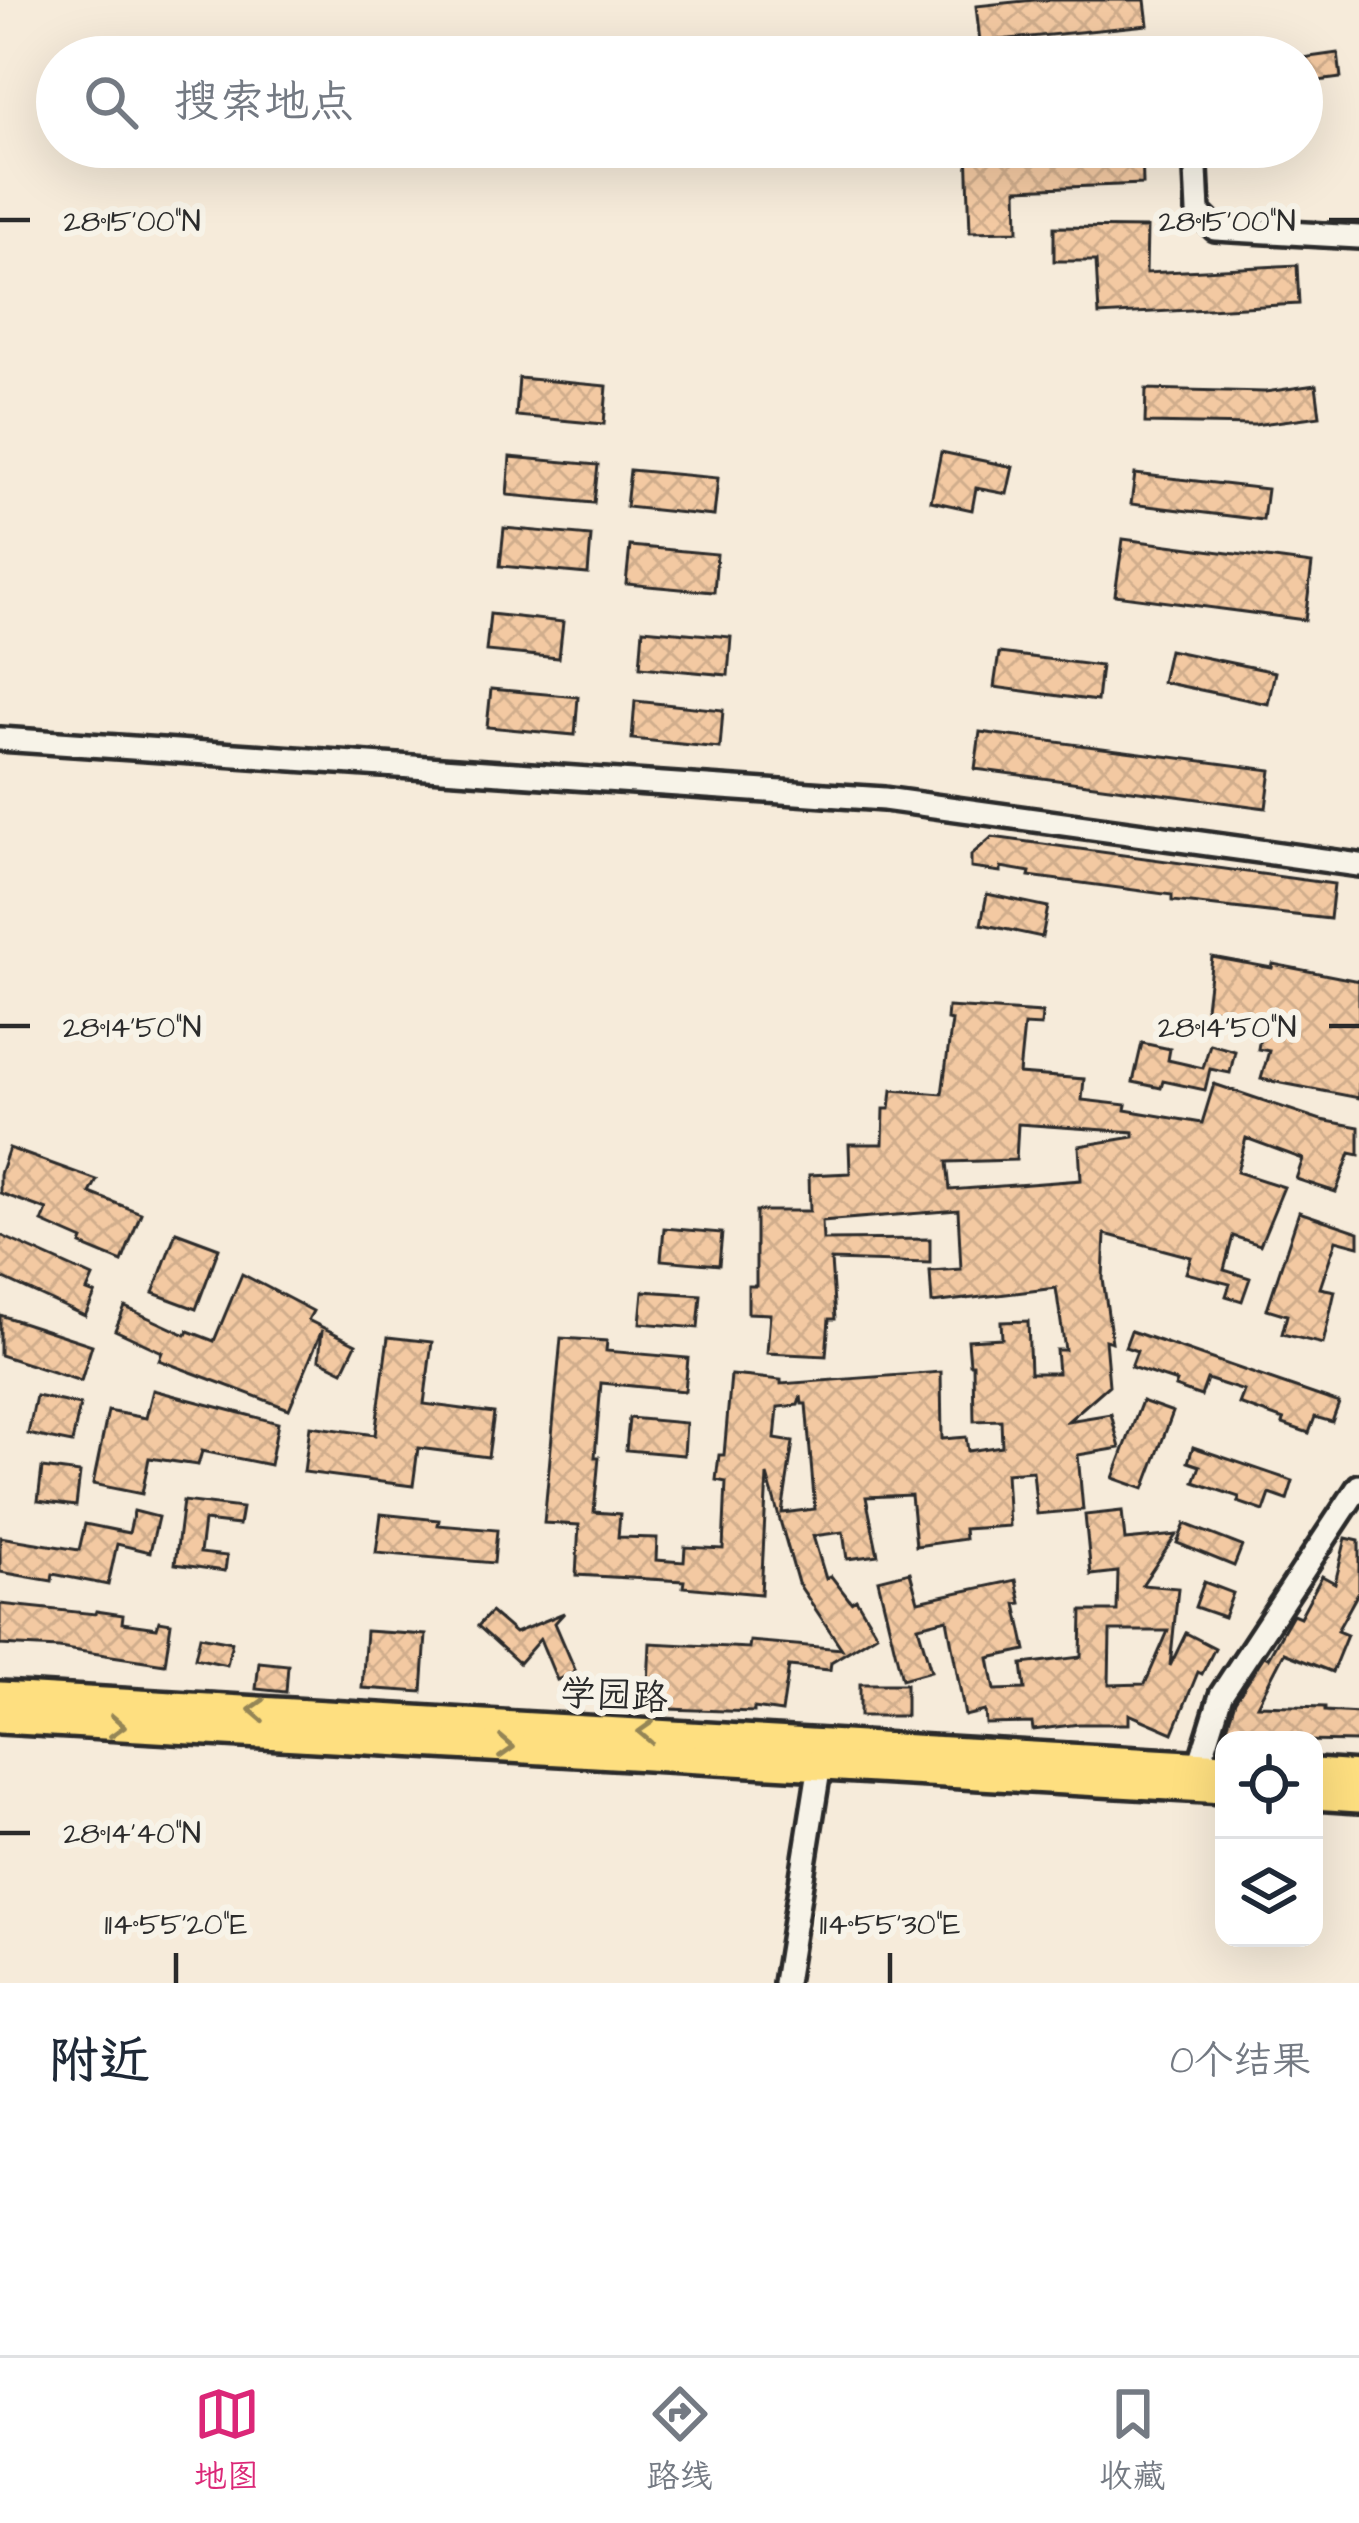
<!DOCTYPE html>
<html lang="zh">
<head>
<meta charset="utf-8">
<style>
	body { margin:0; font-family:"Architects Daughter","LXGW WenKai TC",sans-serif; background:#f6f6f7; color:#1f2937 }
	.controls { position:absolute; right:36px; bottom:36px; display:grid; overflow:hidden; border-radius:24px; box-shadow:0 12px 48px #0002 }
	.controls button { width:108px; height:108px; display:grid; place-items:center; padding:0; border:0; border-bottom:3px solid #e0e1e3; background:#fff; color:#1f2937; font:60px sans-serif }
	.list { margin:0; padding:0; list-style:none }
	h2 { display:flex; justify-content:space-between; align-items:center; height:156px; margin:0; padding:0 48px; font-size:51px }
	h2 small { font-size:39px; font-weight:400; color:#747a83 }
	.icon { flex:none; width:66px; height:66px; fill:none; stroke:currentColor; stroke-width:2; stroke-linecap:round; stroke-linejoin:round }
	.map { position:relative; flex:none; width:1359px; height:1983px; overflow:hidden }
	.search { position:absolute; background:#fff; box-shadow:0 12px 48px #0002; left:36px; right:36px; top:36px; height:132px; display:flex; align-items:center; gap:30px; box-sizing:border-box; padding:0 42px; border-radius:66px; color:#747a83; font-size:45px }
	.sheet { height:372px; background:#fff }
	nav { display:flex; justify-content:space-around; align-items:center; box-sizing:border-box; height:168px; border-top:3px solid #e0e1e3; background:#fff; font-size:33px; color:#747a83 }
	nav a { display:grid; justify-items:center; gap:6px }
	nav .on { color:#db2777 }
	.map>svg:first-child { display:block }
</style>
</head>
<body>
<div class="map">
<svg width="1359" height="1983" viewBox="0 0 1359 1983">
	<defs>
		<pattern id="building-cross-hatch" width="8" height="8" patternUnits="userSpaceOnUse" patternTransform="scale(3)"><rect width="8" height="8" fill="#f3c9a2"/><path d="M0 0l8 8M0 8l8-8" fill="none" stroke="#d0ad8c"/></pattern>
	</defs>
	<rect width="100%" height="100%" fill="#f6ebda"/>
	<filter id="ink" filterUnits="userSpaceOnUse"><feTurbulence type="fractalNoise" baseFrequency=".00833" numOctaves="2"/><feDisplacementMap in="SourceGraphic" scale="24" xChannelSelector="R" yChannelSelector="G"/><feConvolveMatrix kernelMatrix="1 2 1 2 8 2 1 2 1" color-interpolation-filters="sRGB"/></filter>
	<g filter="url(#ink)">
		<g fill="url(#building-cross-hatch)" stroke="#2b2b2b" stroke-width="3" fill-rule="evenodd">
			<polygon points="1034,0 1145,0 1148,25 980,42 976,6"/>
			<polygon points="1338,53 1341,78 1302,83 1302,58"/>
			<polygon points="967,147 1015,147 1016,155 1142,149 1143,184 1017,189 1018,231 970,232"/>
			<polygon points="1054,227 1147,228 1146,273 1297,265 1299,304 1099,315 1096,261 1054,261"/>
			<polygon points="519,378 607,386 604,424 516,416"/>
			<polygon points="1316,385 1320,416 1254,425 1145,423 1146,389 1265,392"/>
			<polygon points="941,452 1013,467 1007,494 976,488 972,510 931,501"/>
			<polygon points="510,457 598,465 594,503 507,495"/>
			<polygon points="630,470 718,478 714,516 626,507"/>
			<polygon points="1135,474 1267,489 1263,520 1131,504"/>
			<polygon points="504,528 591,536 588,574 500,566"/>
			<polygon points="1123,539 1312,564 1305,620 1115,595"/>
			<polygon points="630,546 717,554 714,592 626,584"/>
			<polygon points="490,614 563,622 559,658 486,651"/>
			<polygon points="643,629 731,637 728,675 640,667"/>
			<polygon points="1169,650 1275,672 1268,704 1162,682"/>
			<polygon points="999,653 1101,666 1097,701 994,687"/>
			<polygon points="491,689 578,697 575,735 487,727"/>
			<polygon points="635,701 723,710 720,748 632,739"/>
			<polygon points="980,732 1271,770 1266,808 975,769"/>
			<polygon points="992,837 1334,884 1330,919 1172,901 1172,895 1029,876 1030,872 1001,867 1001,872 971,868 971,855"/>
			<polygon points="987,894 1048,907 1042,937 981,924"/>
			<polygon points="1212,957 1272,968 1273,964 1359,981 1359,1098 1261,1079 1269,1051 1258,1049 1263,1020 1206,1008"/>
			<path d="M948,1007L1042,1013L1041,1026L1024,1025L1019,1074L1084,1079L1082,1100L1126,1105L1125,1110L1202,1123L1214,1084L1321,1120L1359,1127V1155L1350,1153L1336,1192L1296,1179L1303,1159L1246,1138L1237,1172L1284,1187L1260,1245L1233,1236L1224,1270L1250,1278L1242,1301L1226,1296L1230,1284L1186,1273L1191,1257L1105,1234L1103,1279L1112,1342L1105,1340L1109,1385L1068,1421L1111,1414L1120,1448L1078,1455L1083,1510L1037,1514L1033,1471L1006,1473L1009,1526L964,1529L965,1539L916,1546L911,1495L866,1497L878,1555L847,1559L843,1532L813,1536L826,1579L831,1576L851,1602L856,1599L877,1634L831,1662L830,1670L789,1666L782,1712L754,1708V1712L638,1708L639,1685H648L650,1643L749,1648L750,1641L842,1649L798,1583L767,1475L761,1594L683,1587L684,1581L576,1575L579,1525L544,1523L561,1338L607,1341L606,1351L688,1358L685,1391L601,1383L595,1457H599L594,1512L620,1514L618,1537L657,1538L656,1560L684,1562L685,1547L723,1549L726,1482L716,1480L719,1455H724L731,1375L781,1380V1384L941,1372L942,1439L966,1437L968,1451L1002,1446L1001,1420L974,1421L973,1364H970L968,1340L1002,1338L1001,1322L1028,1321L1030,1373H1058L1056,1350H1065L1056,1288L932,1303L930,1271L961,1269L958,1210L822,1221L823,1240L930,1239V1263L831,1260L835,1319H829L826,1356L767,1353L770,1314L748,1313V1286H756V1211H810L809,1175L850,1173L849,1144H883L884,1109H890L892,1090L942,1094L952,1021L947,1020ZM1018,1124L1134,1132V1137L1079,1146L1081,1180L950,1190L947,1162L1016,1160ZM801,1396L802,1404H806L815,1509L782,1513L793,1442L775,1439L778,1407L798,1405Z"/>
			<polygon points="1142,1043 1170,1049 1168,1060 1203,1068 1210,1044 1235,1051 1230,1073 1210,1069 1205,1090 1163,1081 1161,1088 1133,1082"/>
			<polygon points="9,1148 97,1180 90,1193 141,1213 122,1262 81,1245 83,1240 42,1222 47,1210 0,1193 0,1174"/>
			<polygon points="1299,1212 1359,1232 1359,1246 1336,1240 1320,1288 1335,1291 1323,1344 1282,1334 1287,1315 1267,1309"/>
			<polygon points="664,1228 722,1233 719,1265 661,1260"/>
			<polygon points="176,1232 219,1248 196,1309 153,1293"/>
			<polygon points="0,1235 93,1277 87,1291 95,1294 85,1316 0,1277"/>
			<polygon points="242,1274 313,1311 308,1320 356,1344 343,1371 319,1359 322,1330 289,1409 159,1360 162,1352 115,1330 125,1307 186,1335 188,1331 214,1341"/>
			<polygon points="643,1291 701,1295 698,1328 640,1323"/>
			<polygon points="0,1315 92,1345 81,1381 0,1355"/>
			<polygon points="1131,1331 1339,1403 1332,1422 1315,1417 1309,1433 1283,1424 1284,1420 1239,1404 1244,1391 1207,1379 1201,1396 1175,1387 1177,1382 1131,1367 1137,1351 1125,1347"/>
			<polygon points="388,1337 432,1342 424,1404 494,1413 488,1457 418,1448 413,1486 304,1472 310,1426 375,1435"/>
			<polygon points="153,1390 278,1423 270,1465 202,1451 198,1465 149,1458 142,1494 93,1484 108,1411 146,1418"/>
			<polygon points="36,1396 80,1405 72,1443 28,1434"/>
			<polygon points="1142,1401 1173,1412 1144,1489 1113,1478"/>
			<polygon points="629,1418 686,1423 684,1455 626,1450"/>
			<polygon points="1193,1447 1293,1481 1287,1500 1270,1494 1264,1511 1238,1502 1239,1497 1194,1482 1200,1466 1188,1462"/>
			<polygon points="42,1468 80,1473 76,1506 38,1501"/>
			<polygon points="183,1501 242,1508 239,1525 204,1521 200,1553 227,1556 225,1571 175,1564"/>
			<polygon points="134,1511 158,1517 150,1552 117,1544 108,1585 53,1574 52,1581 0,1572 0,1537 79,1550 85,1524 129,1533"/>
			<path d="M1122,1511L1125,1540L1176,1535L1142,1585L1178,1588L1170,1666L1186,1633L1215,1648L1202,1674L1198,1672L1173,1733L1129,1714V1724H1079L1033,1730L1032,1723L986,1724L985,1711L965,1716L947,1619L918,1626L931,1671L902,1679L878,1580L910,1572L918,1601L1016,1580L1021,1603L1016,1604L1026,1650L989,1658L995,1690L1025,1689L1022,1664L1081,1657L1082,1611H1117L1118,1572L1091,1575L1085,1515ZM1110,1631H1168L1145,1684L1109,1685Z"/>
			<polygon points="381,1514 439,1520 438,1525 497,1530 494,1563 376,1553"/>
			<polygon points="1185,1524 1242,1546 1234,1566 1177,1543"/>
			<polygon points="1346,1538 1359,1541 1359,1591 1337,1631 1347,1635 1332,1672 1284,1653 1257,1705 1325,1707 1325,1711 1359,1713 1359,1742 1246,1740 1226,1730 1235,1701 1264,1656 1268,1658 1293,1614 1300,1617 1322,1576 1335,1583"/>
			<polygon points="1204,1582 1233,1593 1224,1617 1195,1607"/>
			<polygon points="0,1604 95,1614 96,1611 123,1615 122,1623 157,1628 159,1621 171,1623 165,1664 59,1648 0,1645"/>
			<polygon points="491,1612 515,1633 564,1613 555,1623 576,1672 557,1680 540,1639 519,1663 478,1626"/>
			<polygon points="366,1631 426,1635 422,1692 362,1688"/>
			<polygon points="200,1636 232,1642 227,1665 195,1658"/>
			<polygon points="259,1662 288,1665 286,1692 256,1689"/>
			<rect x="860" y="1684" width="46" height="32"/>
		</g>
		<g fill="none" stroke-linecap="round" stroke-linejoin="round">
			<defs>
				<g id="minor">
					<polyline points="1191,53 1191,57"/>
					<polyline points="1195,147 1198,212 1215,229 1359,237"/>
					<polyline points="0,739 884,799 1359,865"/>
					<polyline points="1199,1766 1221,1695 1359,1486"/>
					<polyline points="785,1983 820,1764"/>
				</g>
				<g id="major">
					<polyline points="0,1696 1224,1767"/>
					<polyline points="0,1719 1224,1789"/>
					<polyline points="1314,1773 1359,1776"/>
					<polyline points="1314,1795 1359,1798"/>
				</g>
			</defs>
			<use href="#minor" stroke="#2b2b2b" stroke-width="30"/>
			<use href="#major" stroke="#2b2b2b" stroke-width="36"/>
			<use href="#minor" stroke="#f7f3e8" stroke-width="21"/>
			<use href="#major" stroke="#fedf80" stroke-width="27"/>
		</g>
		<defs><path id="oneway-chevron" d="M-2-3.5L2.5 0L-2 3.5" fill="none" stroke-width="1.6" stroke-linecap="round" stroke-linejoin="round" transform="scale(3)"/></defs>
		<g stroke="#948556">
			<use href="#oneway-chevron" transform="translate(257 1710) rotate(-177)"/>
			<use href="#oneway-chevron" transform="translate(117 1726) rotate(3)"/>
			<use href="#oneway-chevron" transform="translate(646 1732) rotate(-177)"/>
			<use href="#oneway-chevron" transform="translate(506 1747) rotate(3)"/>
		</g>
	</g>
	<path fill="none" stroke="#2b2b2b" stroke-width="4.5" d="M0,220H30M1329,220H1359M0,1026H30M1329,1026H1359M0,1833H30M176,1953V1983M890,1953V1983"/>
	<g text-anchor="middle" stroke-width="12" stroke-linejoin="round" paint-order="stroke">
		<g font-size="36" fill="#2b2b2b" stroke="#f7f3e8">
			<text transform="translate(614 1694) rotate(3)" y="13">学园路</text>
		</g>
	</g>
	<g font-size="30" text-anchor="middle" fill="#2b2b2b" stroke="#f7f3e8" stroke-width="12" stroke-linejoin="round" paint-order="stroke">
		<text x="132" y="231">28°15'00"N</text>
		<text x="1227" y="231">28°15'00"N</text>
		<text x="132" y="1037">28°14'50"N</text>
		<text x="1227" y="1037">28°14'50"N</text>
		<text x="132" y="1843">28°14'40"N</text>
		<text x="176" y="1934">114°55'20"E</text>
		<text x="890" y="1934">114°55'30"E</text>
	</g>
</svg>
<div class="controls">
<button><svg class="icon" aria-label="locate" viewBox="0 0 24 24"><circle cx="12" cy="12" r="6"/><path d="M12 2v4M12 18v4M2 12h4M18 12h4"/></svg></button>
<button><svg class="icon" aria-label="layers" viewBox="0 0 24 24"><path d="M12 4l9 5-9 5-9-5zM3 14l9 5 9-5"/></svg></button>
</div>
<div class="search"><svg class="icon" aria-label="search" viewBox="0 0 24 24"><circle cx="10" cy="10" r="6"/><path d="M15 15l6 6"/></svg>搜索地点</div>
</div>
<section class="sheet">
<h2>附近<small>0个结果</small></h2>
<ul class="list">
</ul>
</section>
<nav>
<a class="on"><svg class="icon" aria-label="map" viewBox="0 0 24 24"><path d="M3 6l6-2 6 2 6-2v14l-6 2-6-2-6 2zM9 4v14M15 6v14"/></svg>地图</a>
<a><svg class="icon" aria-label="directions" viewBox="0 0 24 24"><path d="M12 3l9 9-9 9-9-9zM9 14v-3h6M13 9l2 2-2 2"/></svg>路线</a>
<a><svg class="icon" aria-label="saved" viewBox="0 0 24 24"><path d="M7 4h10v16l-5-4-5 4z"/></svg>收藏</a>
</nav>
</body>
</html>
